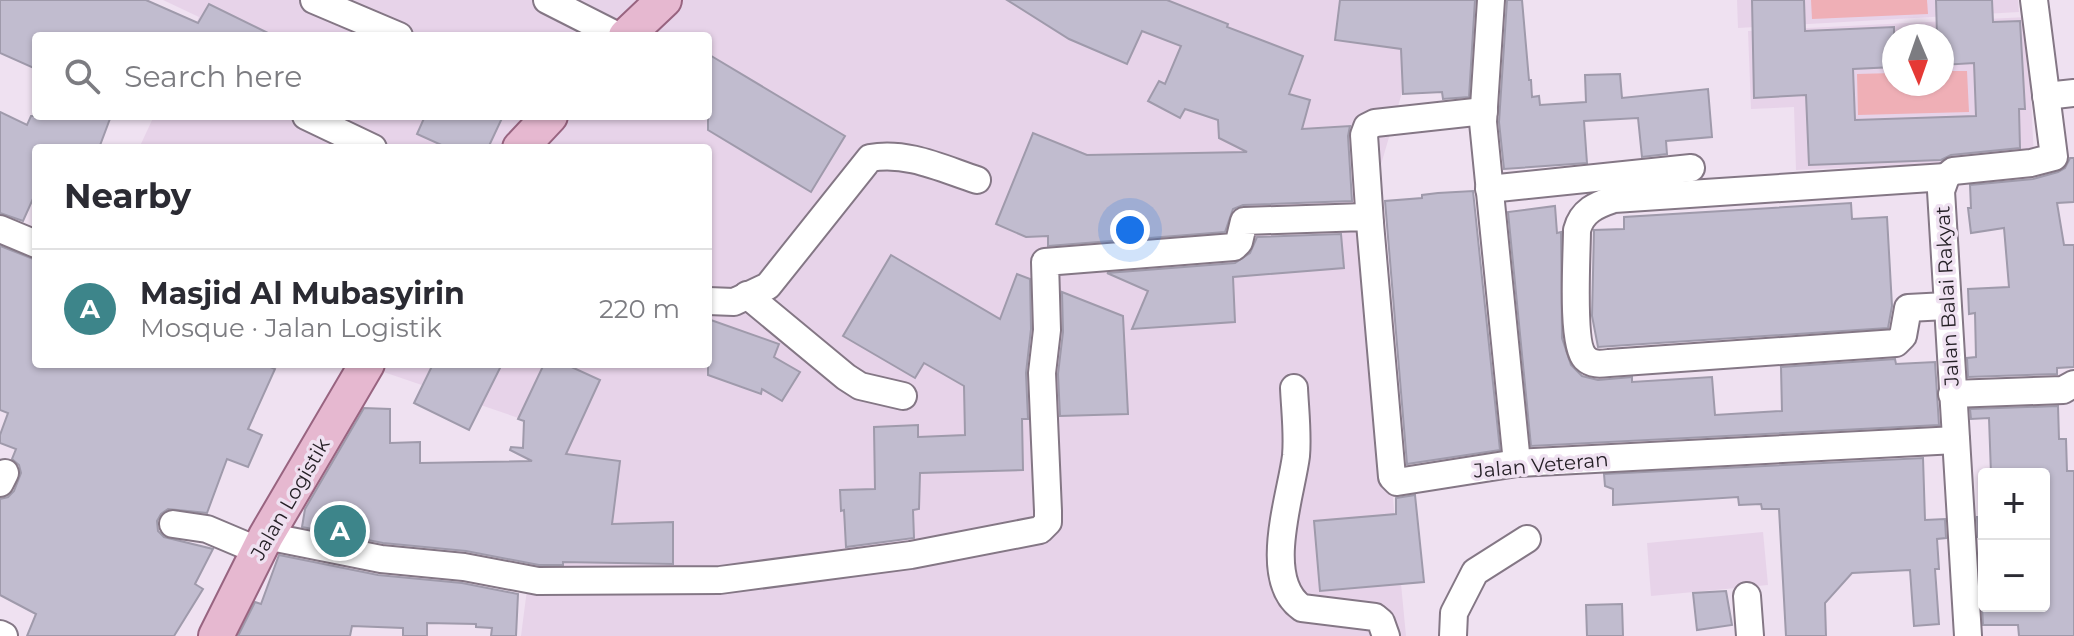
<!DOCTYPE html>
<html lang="en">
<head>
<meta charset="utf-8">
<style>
	body { margin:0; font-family:Montserrat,sans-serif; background:#f7f7f7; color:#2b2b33 }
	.controls { position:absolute; right:24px; bottom:24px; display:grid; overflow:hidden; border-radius:8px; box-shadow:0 2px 6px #0004 }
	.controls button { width:72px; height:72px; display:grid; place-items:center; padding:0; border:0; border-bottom:2px solid #e1e1e2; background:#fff; color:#2b2b33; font:40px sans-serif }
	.compass { position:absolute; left:1882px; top:24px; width:72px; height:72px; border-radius:50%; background:#fff; box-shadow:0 2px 6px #0004; rotate:178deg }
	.you { position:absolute; left:1130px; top:230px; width:28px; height:28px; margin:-20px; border:6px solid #fff; border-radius:50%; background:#1a73e8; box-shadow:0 0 0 12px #1a73e833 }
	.badge { display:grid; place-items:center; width:52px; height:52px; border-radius:50%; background:#3d858a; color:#fff; font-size:26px; font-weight:700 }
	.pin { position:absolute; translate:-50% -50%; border:4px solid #fff; box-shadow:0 2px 8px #0006 }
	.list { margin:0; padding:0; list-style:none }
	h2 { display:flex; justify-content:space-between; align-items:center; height:104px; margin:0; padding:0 32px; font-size:34px }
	h2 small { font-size:26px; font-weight:400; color:#7c7c81 }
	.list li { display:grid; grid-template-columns:52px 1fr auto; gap:24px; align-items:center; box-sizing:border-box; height:120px; padding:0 32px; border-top:2px solid #e1e1e2 }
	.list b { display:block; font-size:30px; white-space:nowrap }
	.list p { margin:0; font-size:26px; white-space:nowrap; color:#7c7c81 }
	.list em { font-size:26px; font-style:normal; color:#7c7c81 }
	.icon { flex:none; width:44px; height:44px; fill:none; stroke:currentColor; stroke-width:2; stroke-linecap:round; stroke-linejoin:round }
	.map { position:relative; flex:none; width:2074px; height:636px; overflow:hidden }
	.search { position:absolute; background:#fff; box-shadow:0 2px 6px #0004; left:32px; top:32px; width:680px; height:88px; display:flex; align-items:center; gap:20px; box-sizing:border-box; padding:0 28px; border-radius:8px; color:#7c7c81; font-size:30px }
	.panel { position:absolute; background:#fff; box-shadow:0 2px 6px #0004; left:32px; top:144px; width:680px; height:224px; border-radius:8px }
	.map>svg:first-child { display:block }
</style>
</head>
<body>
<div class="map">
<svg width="2074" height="636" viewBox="0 0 2074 636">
	<rect width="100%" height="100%" fill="#efe1f1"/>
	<g fill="#e7d3e9" fill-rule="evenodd">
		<polygon points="163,0 1429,0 1366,216 1406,636 521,636 548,428 360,364 708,364 708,148 139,148 154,116 708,116 708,36 190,36 199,17"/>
		<polygon points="1737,0 2018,0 2019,12 1738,28"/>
		<path d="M2027,17L2034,159L1796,170L1794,107L1751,109L1748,31ZM1894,36H1942V84H1894Z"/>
		<polygon points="1763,532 1768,585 1651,596 1647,543"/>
	</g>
	<g fill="#efafb6">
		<polygon points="1811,0 1927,0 1928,14 1812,19"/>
		<polygon points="1942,71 1967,71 1969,112 1858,115 1857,74 1894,73 1894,84 1942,84"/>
	</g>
	<g fill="#c1bccf" stroke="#9f9aab" stroke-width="2">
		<polygon points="0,0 146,0 198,23 209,4 274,36 36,36 36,69 0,53"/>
		<polygon points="1007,0 1167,0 1228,24 1227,27 1303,56 1289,94 1310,100 1302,129 1350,126 1348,136 1352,201 1243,205 1233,209 1225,232 1048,246 1048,236 1026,237 996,224 1033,133 1087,155 1247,152 1219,138 1218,120 1185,109 1180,118 1148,101 1159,81 1165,84 1181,46 1142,31 1127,64 1069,39"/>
		<polygon points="1340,0 1475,0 1469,97 1443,99 1442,92 1403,94 1401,49 1335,40"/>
		<polygon points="1507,0 1522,0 1529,80 1531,80 1532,97 1539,96 1540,105 1586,102 1585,75 1620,74 1622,98 1708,89 1712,137 1666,141 1667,154 1642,157 1638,118 1584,121 1587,163 1504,169 1499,122"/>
		<polygon points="1752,0 1804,0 1805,31 1894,27 1894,67 1853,69 1855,120 1976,116 1974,63 1942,65 1942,36 1937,36 1936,0 1992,0 1993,22 2020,21 2025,109 2019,109 2020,148 1951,155 1941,160 1809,165 1806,95 1754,98"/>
		<polygon points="708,54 845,136 811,192 708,130"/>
		<polygon points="0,112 27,125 31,116 111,116 99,148 36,148 36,192 23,221 0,213"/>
		<polygon points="425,116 503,116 488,148 448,148 417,134"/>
		<polygon points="2070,158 2074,158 2074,202 2057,203 2064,245 2074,245 2074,367 2057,368 2057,374 1968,377 1967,358 1976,357 1975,313 1969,314 1968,289 2009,287 2004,228 1971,233 1968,208 1971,208 1970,185 2033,179 2058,172 2065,168"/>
		<polygon points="1473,191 1500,450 1407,464 1385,201 1422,198 1422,195 1438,193"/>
		<polygon points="1851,203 1852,219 1887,217 1892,306 1888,328 1598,347 1592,316 1594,230 1624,229 1624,217"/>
		<polygon points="1555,206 1557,233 1561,232 1562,338 1571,365 1582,376 1598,380 1632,377 1632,382 1712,377 1715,415 1782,411 1781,367 1895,359 1896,364 1935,362 1939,425 1531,446 1508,212"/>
		<polygon points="1341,234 1344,268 1233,277 1235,322 1132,329 1148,291 1107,273 1235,263 1250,253 1257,237"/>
		<polygon points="0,246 36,260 36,364 263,364 275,369 248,429 262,435 248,467 227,459 207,513 168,509 161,514 157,521 158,531 164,537 213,549 195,584 203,589 174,636 27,636 36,614 0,595 0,499 8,497 14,491 21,473 19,465 12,459 16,449 0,443 0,435 8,413 0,410"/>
		<polygon points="891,255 1000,319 1017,274 1030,279 1031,329 1026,373 1028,419 1022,419 1023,470 920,473 919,509 913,510 914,538 846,547 844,510 841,511 840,490 875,489 874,427 918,425 918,437 965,435 964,386 924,363 915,378 843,336"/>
		<polygon points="1062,292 1123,316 1128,414 1060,416 1058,374 1063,332"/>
		<polygon points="708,319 779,344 774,357 800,372 782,401 762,389 761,394 708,375"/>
		<polygon points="433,364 502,364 469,430 414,403"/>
		<polygon points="544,364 565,364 600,380 566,454 620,461 612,524 673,522 673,564 563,562 563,565 539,565 466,551 383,543 302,527 305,509 364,408 390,409 390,443 420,442 420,463 532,461 510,450 511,447 523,448 524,421 518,419"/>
		<polygon points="2058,406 2059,439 2066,439 2067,471 2074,471 2074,636 2019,636 2018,625 1983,625 1982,606 2044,606 2044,474 1991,474 1989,418 1971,419 1970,409"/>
		<polygon points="1923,458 1925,520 1945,519 1946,538 1937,539 1939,569 1935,569 1939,624 1914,626 1910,570 1852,573 1825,603 1826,636 1786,636 1779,509 1762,509 1761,504 1739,505 1738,497 1613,505 1613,489 1605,486 1604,474"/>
		<polygon points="1415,495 1424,582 1320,591 1314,521 1396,514 1396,498"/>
		<polygon points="1977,517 1984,517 1984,537 1978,537"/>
		<polygon points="279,555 378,575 462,583 518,594 516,636 491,636 492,628 476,627 476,624 427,623 427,636 403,636 403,628 352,626 350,636 238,636 255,602 261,604"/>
		<polygon points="1726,591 1732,625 1697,630 1693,593"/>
		<polygon points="1622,604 1623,636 1587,636 1586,605"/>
	</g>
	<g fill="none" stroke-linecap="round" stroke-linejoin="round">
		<defs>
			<g id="minor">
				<polyline points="314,0 399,36"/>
				<polyline points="547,0 618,36"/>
				<polyline points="1491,0 1483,122 1517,463"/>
				<polyline points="2046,96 2074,93"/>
				<polyline points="306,116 373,148"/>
				<path d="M1946,177L1614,199C1596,205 1582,211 1577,230C1577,253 1571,344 1585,358C1592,365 1600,364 1609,363L1896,343L1903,336L1908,308L1946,306"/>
				<polyline points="1489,189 1691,168"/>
				<polyline points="1370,223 1364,135 1367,127 1375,123 1484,111"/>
				<polyline points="0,229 36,244"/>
				<polyline points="747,295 846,377 860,386 903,396"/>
				<path d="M708,301L734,302L768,286L870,158C907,151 943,169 977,180"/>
				<path d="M1294,388C1295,410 1298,434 1296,456C1291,496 1261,580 1302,608L1375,617L1381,622L1386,636"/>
				<polyline points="1952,394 2063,390 2074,384"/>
				<polyline points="0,483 5,473"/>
				<polyline points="173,524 207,529 259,551"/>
				<polyline points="266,536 381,559 464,567 538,581 720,580 911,555 1040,530 1048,522 1048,511 1042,373 1047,330 1045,262 1234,247 1239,242 1244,221 1365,217 1370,223 1392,477 1397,482 1517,463 1956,440"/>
				<polyline points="1747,596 1750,636"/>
				<polyline points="0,634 4,636"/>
				<polyline points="1453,636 1454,613 1475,572 1527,539"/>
				<polyline points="1968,636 1941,191 1946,177 1953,171 2031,163 2054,157 2034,0"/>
			</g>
			<g id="major">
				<polyline points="626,36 664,0"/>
				<polyline points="520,148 550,116"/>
				<polyline points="216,636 266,536 367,364"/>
			</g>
		</defs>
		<use href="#minor" stroke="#847785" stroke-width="30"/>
		<use href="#major" stroke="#986480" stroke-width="38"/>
		<use href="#minor" stroke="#fff" stroke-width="26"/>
		<use href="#major" stroke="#e6b8d0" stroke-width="34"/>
	</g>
	<g text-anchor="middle" stroke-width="7" stroke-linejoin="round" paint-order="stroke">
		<g font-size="20" fill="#252026" stroke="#efe1f1">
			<text transform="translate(1947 296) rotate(-93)" y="7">Jalan Balai Rakyat</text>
			<text transform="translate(1541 465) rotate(-5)" y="7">Jalan Veteran</text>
			<text transform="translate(290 499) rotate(-60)" y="7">Jalan Logistik</text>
		</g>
	</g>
</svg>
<div class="controls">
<button>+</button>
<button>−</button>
</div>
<svg class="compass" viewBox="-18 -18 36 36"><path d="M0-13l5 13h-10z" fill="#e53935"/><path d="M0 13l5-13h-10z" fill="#7c7c81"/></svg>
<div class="you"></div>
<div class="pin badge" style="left:340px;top:531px">A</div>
<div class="search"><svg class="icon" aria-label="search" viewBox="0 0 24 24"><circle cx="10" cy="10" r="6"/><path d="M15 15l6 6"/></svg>Search here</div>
<section class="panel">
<h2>Nearby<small></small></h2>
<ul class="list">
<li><span class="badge">A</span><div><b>Masjid Al Mubasyirin</b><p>Mosque · Jalan Logistik</p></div><em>220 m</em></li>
</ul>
</section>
</div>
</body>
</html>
